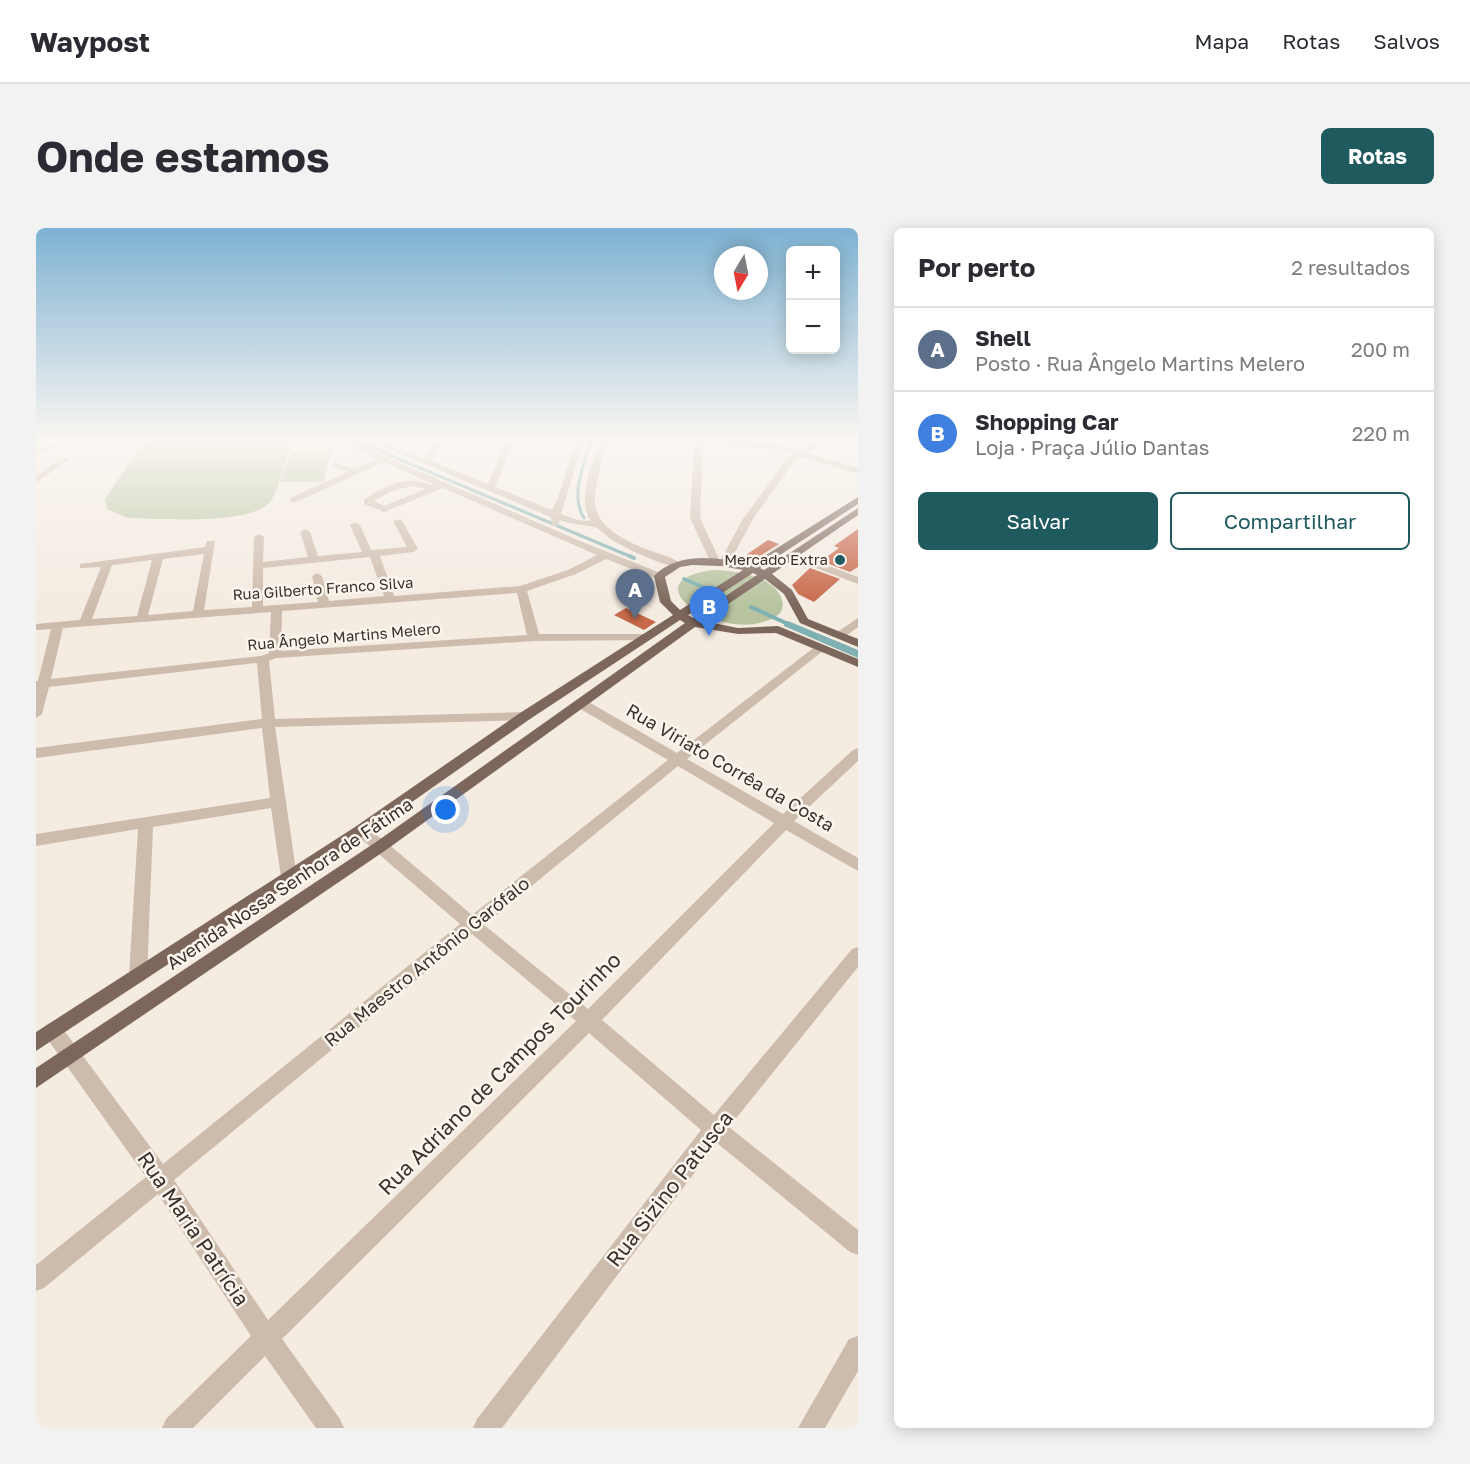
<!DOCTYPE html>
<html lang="pt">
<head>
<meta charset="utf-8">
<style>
	body { margin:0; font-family:"Golos Text",sans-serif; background:#f2f2f3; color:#2b2b33 }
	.controls { position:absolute; right:18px; top:18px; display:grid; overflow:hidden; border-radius:9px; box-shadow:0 3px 15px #0003 }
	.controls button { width:54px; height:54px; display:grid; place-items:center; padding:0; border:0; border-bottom:2px solid #e1e1e2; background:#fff; color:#2b2b33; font:30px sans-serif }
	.compass { position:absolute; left:678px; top:18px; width:54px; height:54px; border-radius:50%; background:#fff; box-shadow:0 3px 15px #0003; rotate:190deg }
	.you { position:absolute; left:410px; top:582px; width:21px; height:21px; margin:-15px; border:4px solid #fff; border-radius:50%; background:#1a73e8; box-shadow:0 0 0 9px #1a73e833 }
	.badge { display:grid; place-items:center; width:39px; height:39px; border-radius:50%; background:#1f5a5e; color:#fff; font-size:20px; font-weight:700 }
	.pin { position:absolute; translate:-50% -50px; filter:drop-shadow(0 2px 3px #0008) }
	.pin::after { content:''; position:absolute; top:32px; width:21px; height:18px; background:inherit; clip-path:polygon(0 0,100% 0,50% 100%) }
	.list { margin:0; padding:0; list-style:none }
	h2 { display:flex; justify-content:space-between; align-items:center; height:78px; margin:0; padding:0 24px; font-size:26px }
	h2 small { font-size:20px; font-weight:400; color:#7c7c81 }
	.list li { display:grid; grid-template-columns:39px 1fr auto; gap:18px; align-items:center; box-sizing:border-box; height:84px; padding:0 24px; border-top:2px solid #e1e1e2 }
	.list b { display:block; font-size:22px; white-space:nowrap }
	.list p { margin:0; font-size:20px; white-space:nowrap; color:#7c7c81 }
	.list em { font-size:20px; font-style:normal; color:#7c7c81 }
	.actions { display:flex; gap:12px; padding:18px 24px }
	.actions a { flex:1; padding:14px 0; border:2px solid #1f5a5e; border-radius:9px; text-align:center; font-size:21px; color:#1f5a5e }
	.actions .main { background:#1f5a5e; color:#fff }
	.map { position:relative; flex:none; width:822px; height:1200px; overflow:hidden; border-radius:9px }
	header { display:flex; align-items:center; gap:36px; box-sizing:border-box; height:84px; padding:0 30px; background:#fff; border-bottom:2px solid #e1e1e2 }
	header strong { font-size:28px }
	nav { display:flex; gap:33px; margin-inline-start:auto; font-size:21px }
	.intro { display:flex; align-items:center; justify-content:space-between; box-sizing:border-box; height:144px; padding:0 36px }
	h1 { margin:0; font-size:42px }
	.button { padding:15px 27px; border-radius:9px; background:#1f5a5e; color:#fff; font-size:21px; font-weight:700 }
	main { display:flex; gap:36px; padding:0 36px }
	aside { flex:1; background:#fff; border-radius:9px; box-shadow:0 3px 15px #0003 }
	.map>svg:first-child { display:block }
</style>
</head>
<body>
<header>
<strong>Waypost</strong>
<nav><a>Mapa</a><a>Rotas</a><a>Salvos</a></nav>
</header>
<div class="intro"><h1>Onde estamos</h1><a class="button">Rotas</a></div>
<main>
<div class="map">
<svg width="822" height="1200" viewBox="0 0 822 1200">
	<rect width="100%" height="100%" fill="#f4ebe1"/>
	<g fill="#b8c4a0">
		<path d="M116,210H253L255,214C249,232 245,255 236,271C221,299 121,290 92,290L71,281L69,271L106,216Z"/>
		<polygon points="255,224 295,224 288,254 244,254"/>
		<path d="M677,342C699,343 732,346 744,367C747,373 748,379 744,385C738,392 727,394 719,396C669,403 599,352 677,342Z"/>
	</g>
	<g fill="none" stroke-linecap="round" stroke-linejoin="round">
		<g stroke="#7fb0b2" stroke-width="3">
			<polyline points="313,210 598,330"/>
			<path d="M548,290C533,267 549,234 556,210"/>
		</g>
		<g stroke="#7fb0b2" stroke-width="4">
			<polyline points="594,328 598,330"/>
			<polyline points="648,351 674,362"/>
			<polyline points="715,379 752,396"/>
		</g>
		<polygon fill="#7fb0b2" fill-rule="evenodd" points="752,393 822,422 822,430 748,398 748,394"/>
	</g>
	<g fill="#c8694b">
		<polygon points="822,301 822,339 814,344 785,333 803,320 798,318"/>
		<polygon points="732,312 743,316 716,333 707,329"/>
		<polygon points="774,340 804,351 778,374 762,366 756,357"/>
		<polygon points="590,380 620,394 608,402 578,387"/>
	</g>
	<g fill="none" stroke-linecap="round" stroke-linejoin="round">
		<g fill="#cdbbac" fill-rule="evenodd">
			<polygon points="50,210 66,210 0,224 0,220"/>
			<path d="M296,210H307L544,313L627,346V350H619L570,331L540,346L491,363L503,406H612L618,409L612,412L498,413L240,430L233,433L239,491L489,484L496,488L489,492L239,499L261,649L259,653L253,655L247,653L245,649L235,580L117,599L111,748L108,753L102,756L96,753L93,748L102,601L0,618V606L234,570L226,500L0,530V520L226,491L221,435L13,459L6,486L0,490V453H2L15,401L0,402V396L44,392L65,339L44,340V336L169,319L171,313H179L168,382L216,379L218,309L223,306L228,309L227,334L272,329L264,304L269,301L274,304L282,328L326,324L314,297L319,294L324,297L335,322L371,319L357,293L365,291L382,321L377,324L344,328L358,368L484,358L532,342L561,327L407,260L348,284L328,276V272C343,261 361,251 381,253C387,254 394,257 399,257L348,234L260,274H254V270L312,244L296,238V234L320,241L341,231ZM377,258L389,261L348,278L338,273L356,263ZM168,326L157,383L112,387L127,331ZM334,329L348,368L293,373L286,348L281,345L276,348L282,374L227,378V340ZM116,332L101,388L56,391L76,337ZM481,365L491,407L245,423L246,383ZM235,384L233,425L225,428L15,451L27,400Z"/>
			<path d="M327,210H338L388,230L400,210H408L395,233L452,256L472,210H480L459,259L516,282L522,270L540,210H548L525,286L541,292L555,293C539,271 558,234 564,210H572C558,270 540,291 607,320C619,325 636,328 645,336C635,344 588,319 576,312C571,309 566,303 561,300C555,297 535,297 524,292L522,298H516L515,289Z"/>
			<path d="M622,210C665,210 723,210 764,223L784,210H794L772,225L822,240V246L767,229L757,235L717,291L692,337L680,338L675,335L654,290L658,215L626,212ZM667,216L746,222L759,226L751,231L707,291L684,333L664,290Z"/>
			<polygon points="26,229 33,231 0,255 0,248"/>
			<polygon points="753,326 761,326 822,349 822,356 753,330"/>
			<polygon points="822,390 822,399 808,409 800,409 800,405"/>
			<path d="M784,415L790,419L788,422L651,531L747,586L817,522L822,520V533L758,593L822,630V643L750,602L566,792L678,887L816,721L822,719V739L693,899L822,1002V1027L814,1024L681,915L466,1200H437L441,1191L665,902L553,805L246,1111L304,1191L308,1200H280L229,1128L157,1200H126L130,1191L215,1108L122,966L8,1060L0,1063V1037L110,949L10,809L8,803L10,797L17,794L24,797L127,936L424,696L316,603L319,599H329L350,614L436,687L632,532L541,479L540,476L541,473H551L641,525ZM642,538L738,595L552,781L448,697ZM436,706L540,793L232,1092L138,952Z"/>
			<polygon points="822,1108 822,1143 789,1200 762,1200 813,1111"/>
		</g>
		<path fill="#7d675c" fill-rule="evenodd" d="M822,269V276L724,340L728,342L822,280V287L736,346L756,362L772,391L822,411V419L764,395L748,366L729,351L667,393L702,400L742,398L822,431V439L740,405L702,406L659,399L350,622L0,860V840L340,614L649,395L644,392L494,491L329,607L0,823V804L319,599L484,485L637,387L624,374L618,348C642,323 684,329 714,337ZM656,337L685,338L707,342L644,382L635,373L629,349L644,339ZM717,345L721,347L657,390L652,387Z"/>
	</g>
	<linearGradient id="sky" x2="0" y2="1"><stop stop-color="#7eb2d2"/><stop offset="0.56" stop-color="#faf6f2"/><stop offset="1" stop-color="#faf6f2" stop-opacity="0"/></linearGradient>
	<rect width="822" height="378" fill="url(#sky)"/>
	<circle fill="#1f5a5e" stroke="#fbf5ee" stroke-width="2" cx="804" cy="332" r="6"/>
	<g text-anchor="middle" stroke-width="5" stroke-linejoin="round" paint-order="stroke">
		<g font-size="15" fill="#3b302b" stroke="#fbf5ee" text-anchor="end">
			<text x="792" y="337">Mercado Extra</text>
		</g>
		<g font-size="15" fill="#3b302b" stroke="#fbf5ee">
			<text transform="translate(287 361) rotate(-4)" y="5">Rua Gilberto Franco Silva</text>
			<text transform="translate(308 409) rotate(-5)" y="5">Rua Ângelo Martins Melero</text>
		</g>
		<g font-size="18" fill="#3b302b" stroke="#fbf5ee">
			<text transform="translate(694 540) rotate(30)" y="6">Rua Viriato Corrêa da Costa</text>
			<text transform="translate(254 656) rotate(-34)" y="6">Avenida Nossa Senhora de Fátima</text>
			<text transform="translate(391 734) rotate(-39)" y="6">Rua Maestro Antônio Garófalo</text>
		</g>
		<g font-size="21" fill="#3b302b" stroke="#fbf5ee">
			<text transform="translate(464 846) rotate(-45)" y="7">Rua Adriano de Campos Tourinho</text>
			<text transform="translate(634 961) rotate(-52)" y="7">Rua Sizino Patusca</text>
			<text transform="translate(157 1001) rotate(56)" y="7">Rua Maria Patrícia</text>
		</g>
	</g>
</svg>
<div class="controls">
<button>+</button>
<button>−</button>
</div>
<svg class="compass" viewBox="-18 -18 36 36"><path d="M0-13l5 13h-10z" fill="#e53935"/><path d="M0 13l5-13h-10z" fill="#7c7c81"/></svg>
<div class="you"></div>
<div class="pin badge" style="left:599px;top:391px;background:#5c6f8a">A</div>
<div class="pin badge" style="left:673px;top:408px;background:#3f7fe0">B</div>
</div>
<aside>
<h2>Por perto<small>2 resultados</small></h2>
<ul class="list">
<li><span class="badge" style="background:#5c6f8a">A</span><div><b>Shell</b><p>Posto · Rua Ângelo Martins Melero</p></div><em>200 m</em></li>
<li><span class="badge" style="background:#3f7fe0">B</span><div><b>Shopping Car</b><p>Loja · Praça Júlio Dantas</p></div><em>220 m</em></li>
</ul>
<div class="actions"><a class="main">Salvar</a><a>Compartilhar</a></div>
</aside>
</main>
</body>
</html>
